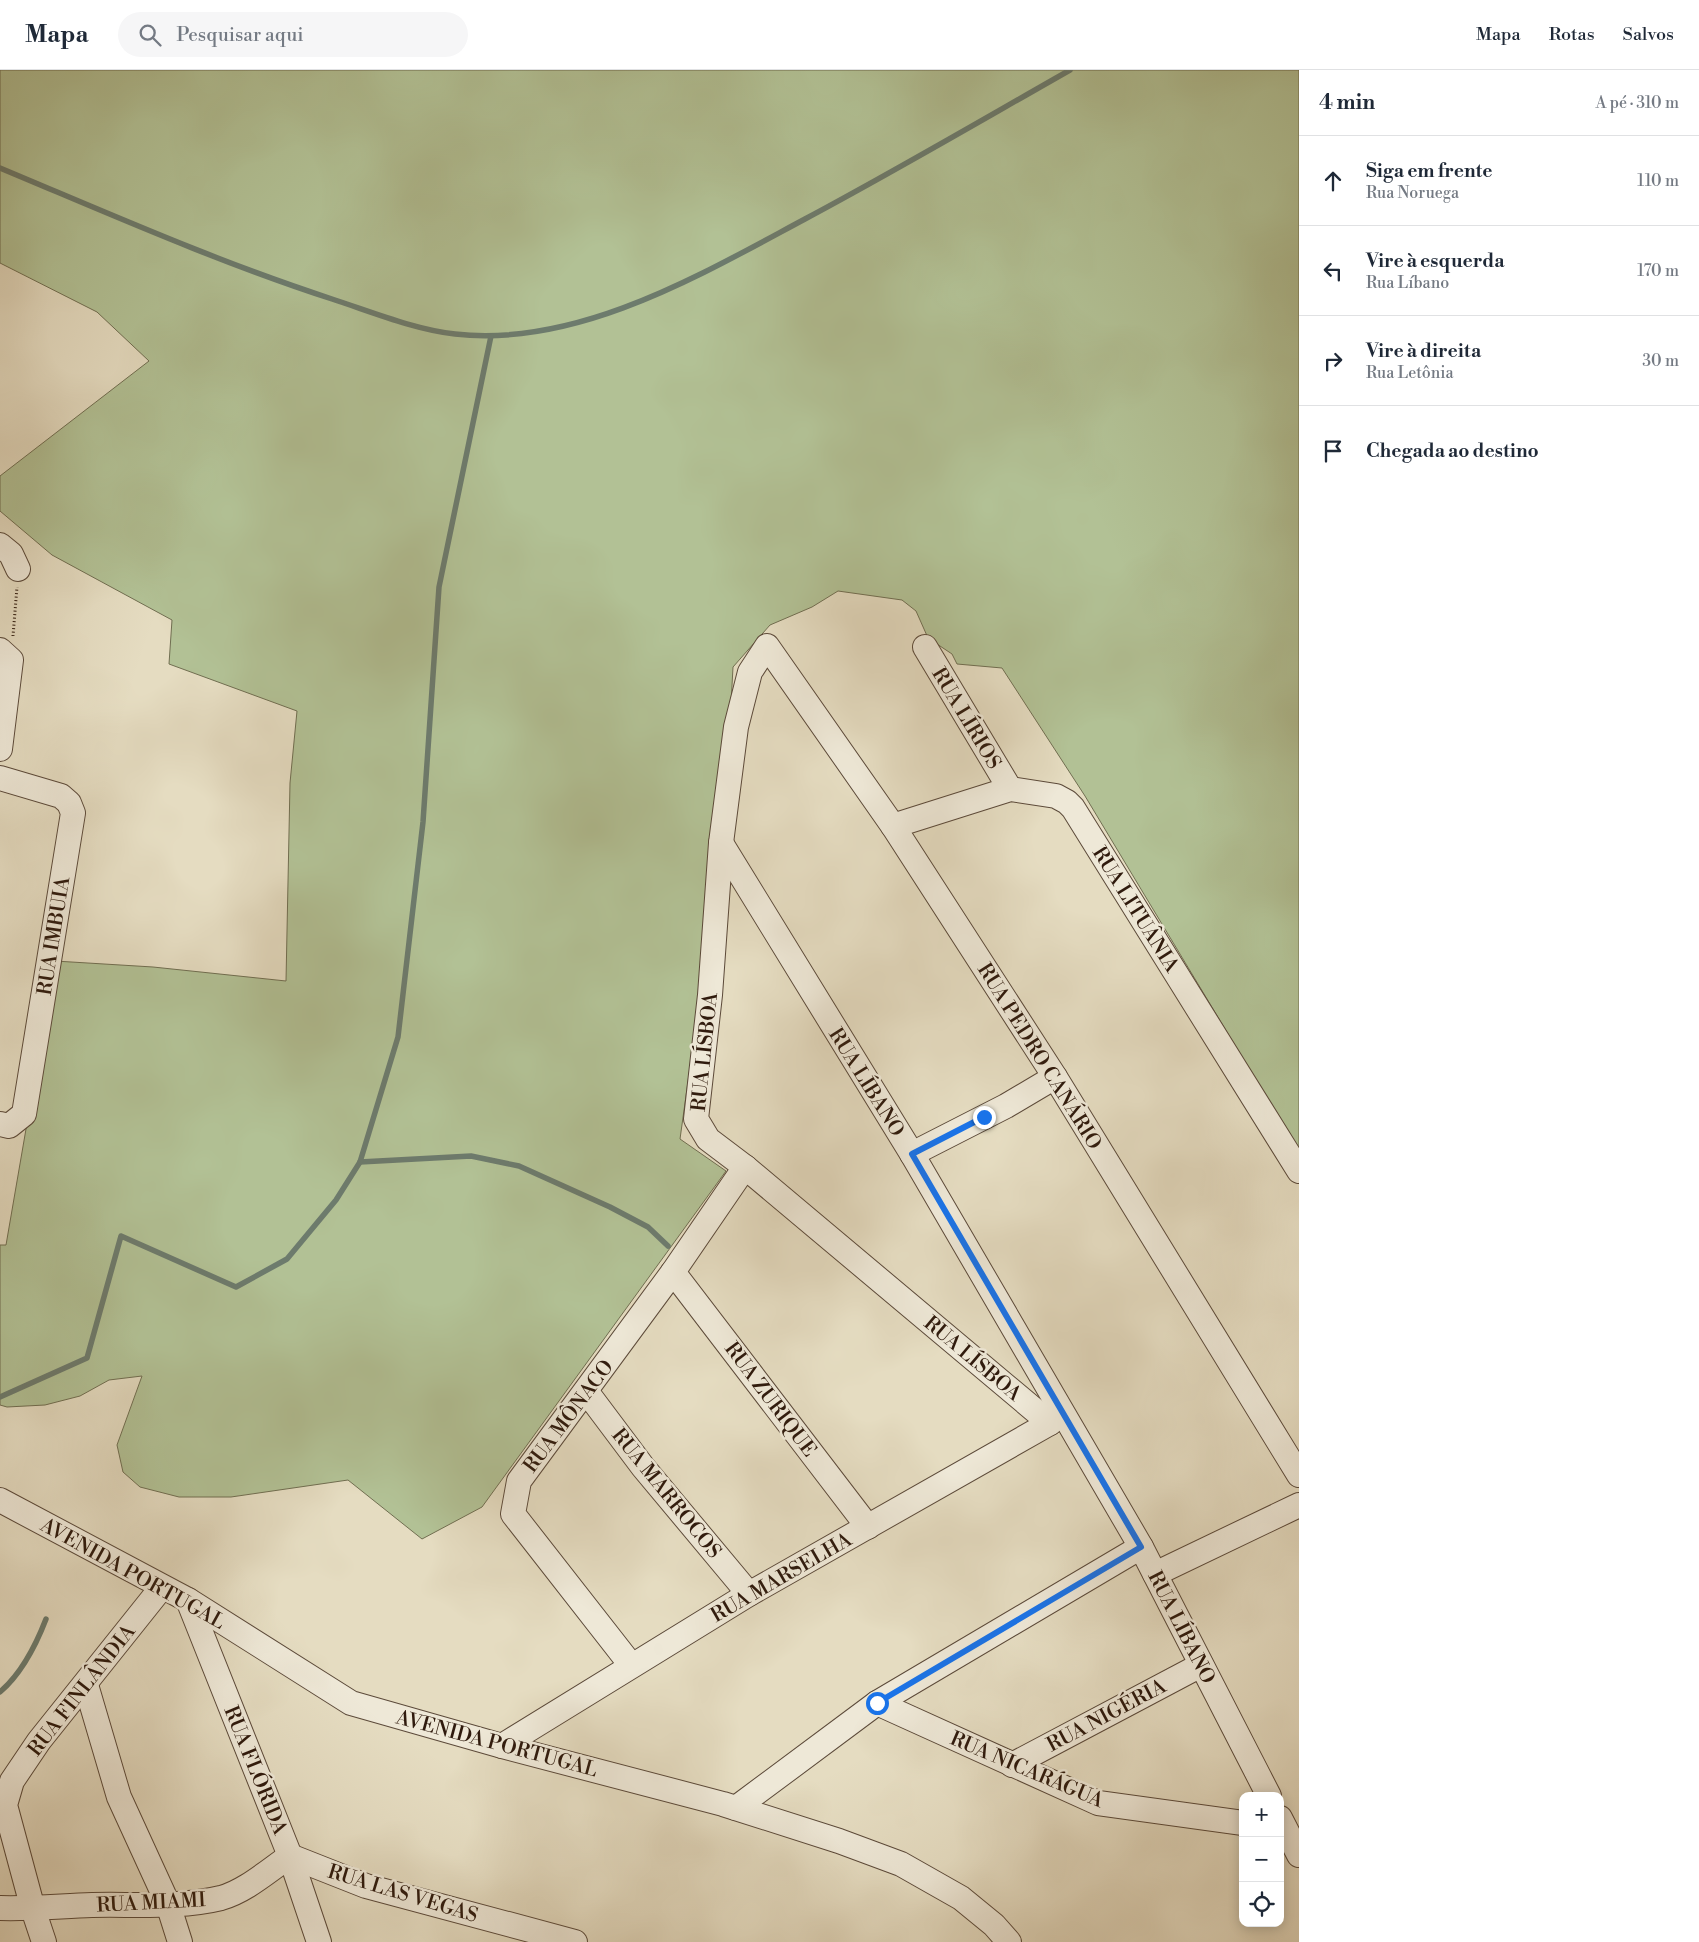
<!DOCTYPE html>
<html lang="pt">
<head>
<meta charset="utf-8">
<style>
	body { margin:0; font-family:"Libre Bodoni",serif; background:#f6f6f7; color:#1f2937 }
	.controls { position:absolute; right:15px; bottom:15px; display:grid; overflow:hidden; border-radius:10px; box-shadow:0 2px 12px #0003 }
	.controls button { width:45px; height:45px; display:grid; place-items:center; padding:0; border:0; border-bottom:1px solid #e0e1e3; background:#fff; color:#1f2937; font:25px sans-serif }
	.stop { position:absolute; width:15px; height:15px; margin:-11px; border:4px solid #1a73e8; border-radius:50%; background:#fff }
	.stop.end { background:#1a73e8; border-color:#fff; box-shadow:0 1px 5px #0008 }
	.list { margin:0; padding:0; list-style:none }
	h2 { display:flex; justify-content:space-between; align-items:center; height:65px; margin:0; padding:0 20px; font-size:21px }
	h2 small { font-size:16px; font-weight:400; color:#747a83 }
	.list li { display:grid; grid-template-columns:32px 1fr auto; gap:15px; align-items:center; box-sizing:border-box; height:90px; padding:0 20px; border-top:1px solid #e0e1e3 }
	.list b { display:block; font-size:19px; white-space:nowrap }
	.list p { margin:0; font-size:16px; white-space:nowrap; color:#747a83 }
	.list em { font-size:16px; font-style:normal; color:#747a83 }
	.icon { flex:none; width:28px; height:28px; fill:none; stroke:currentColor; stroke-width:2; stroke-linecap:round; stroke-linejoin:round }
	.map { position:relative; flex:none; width:1299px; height:1872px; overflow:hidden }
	header { display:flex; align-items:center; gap:30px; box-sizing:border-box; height:70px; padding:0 25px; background:#fff; border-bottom:1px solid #e0e1e3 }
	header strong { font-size:24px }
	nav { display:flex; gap:28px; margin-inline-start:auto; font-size:18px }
	.search { width:350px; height:45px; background:#f6f6f7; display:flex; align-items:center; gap:12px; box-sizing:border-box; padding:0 18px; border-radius:28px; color:#747a83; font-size:19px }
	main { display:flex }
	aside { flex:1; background:#fff }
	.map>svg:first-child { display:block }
</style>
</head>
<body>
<header>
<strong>Mapa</strong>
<div class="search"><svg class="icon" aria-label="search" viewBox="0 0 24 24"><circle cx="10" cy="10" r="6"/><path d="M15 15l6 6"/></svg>Pesquisar aqui</div>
<nav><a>Mapa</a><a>Rotas</a><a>Salvos</a></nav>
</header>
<main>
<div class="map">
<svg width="1299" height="1872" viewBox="0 0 1299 1872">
	<rect width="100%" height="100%" fill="#e5dcc1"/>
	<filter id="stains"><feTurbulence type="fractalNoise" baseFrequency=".004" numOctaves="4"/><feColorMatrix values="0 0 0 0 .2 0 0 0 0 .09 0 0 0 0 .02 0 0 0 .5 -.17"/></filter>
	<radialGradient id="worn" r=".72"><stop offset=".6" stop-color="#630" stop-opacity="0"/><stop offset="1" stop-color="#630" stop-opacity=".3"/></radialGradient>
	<polygon fill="#b2c195" stroke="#706e51" points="0,0 1299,0 1299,1082 1085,726 1002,598 957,594 952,584 928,568 916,541 902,530 838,521 812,537 770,555 733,597 725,746 680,1069 726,1101 482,1437 422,1469 348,1410 231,1427 179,1427 140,1417 123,1402 117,1375 142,1306 109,1310 80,1326 45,1335 7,1337 0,1335 0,1175 6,1175 55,891 153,897 286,911 290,713 297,641 169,594 172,550 52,485 0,441 0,406 149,291 97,242 0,193"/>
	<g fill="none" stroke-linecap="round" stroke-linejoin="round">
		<g stroke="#6d7b6d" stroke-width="5.5">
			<path d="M0,98C110,144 218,192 332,229C372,242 413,259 455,264C578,278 702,204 805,149C895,101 982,50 1070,0"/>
			<polyline points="360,1092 471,1086 519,1096 610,1137 648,1157 668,1176"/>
			<polyline points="0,1327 87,1288 121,1166 236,1217 287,1189 336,1130 360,1092 398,967 423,752 439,517 491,266"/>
			<path d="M0,1622C21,1604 36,1575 46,1549"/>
		</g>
		<defs>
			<g id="minor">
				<polyline points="0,475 11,484 18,499"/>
				<polyline points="925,577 1010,719"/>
				<polyline points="0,580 11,590 0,679"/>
				<polyline points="0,708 61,726 69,733 73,743 24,1044 9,1056 0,1054"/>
				<polyline points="893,756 1010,719 1056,726 1067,732 1073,738 1299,1101"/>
				<polyline points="721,773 912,1084 1141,1477 1269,1726"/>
				<polyline points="912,1084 1006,1036 1055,1007"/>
				<polyline points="673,1202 868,1457"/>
				<polyline points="586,1321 643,1397 749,1524"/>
				<polyline points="1050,1353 745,1097 708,1069 696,1049 710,925 721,773 736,657 750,602 767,576 893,756 1055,1007 1299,1405"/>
				<polyline points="0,1430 188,1530 351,1633 502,1676 723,1734 839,1771 901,1794 961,1828 994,1855 1009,1872"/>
				<polyline points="1155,1504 1299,1435"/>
				<polyline points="188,1530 290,1786 319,1872"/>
				<polyline points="631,1595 513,1444 519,1411 673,1202 745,1097"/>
				<polyline points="86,1615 119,1727 168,1834 180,1872"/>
				<polyline points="877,1633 1098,1733 1243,1753"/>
				<polyline points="502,1676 749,1524 1050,1353 1061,1344"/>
				<polyline points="1012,1695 1201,1595"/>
				<polyline points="736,1738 877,1633 1141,1477"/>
				<polyline points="1280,1748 1299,1785"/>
				<path d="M0,1838C31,1839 61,1836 92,1835C134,1834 180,1838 221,1828C246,1821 269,1800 290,1786L366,1816L575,1872"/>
				<polyline points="44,1872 33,1839 5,1735 12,1711 39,1671 162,1517"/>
			</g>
		</defs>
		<use href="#minor" stroke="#5c4a3a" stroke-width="26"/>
		<polyline stroke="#2f1a0d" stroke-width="3" stroke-dasharray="1 2.5" stroke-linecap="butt" points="13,566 17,517"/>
		<use href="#minor" stroke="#eee8d7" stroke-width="24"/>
	</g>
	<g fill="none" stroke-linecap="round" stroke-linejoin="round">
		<polyline stroke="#1a73e8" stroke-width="6" points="877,1633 1141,1477 912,1084 984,1047"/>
	</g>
	<g text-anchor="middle" stroke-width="5" stroke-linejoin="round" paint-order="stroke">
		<g font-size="20" fill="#2f1a0d" stroke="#eee8d7">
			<text transform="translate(967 648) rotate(59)" y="7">RUA LÍRIOS</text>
			<text transform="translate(1136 839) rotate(58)" y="7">RUA LITUÂNIA</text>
			<text transform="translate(53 866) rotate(-81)" y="7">RUA IMBUIA</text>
			<text transform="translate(704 982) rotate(-84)" y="7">RUA LÍSBOA</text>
			<text transform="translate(1040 986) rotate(58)" y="7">RUA PEDRO CANÁRIO</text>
			<text transform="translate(867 1012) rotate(58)" y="7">RUA LÍBANO</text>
			<text transform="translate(973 1288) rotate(40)" y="7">RUA LÍSBOA</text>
			<text transform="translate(771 1329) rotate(53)" y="7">RUA ZURIQUE</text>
			<text transform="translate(568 1346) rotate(-53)" y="7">RUA MÔNACO</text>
			<text transform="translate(667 1423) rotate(51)" y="7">RUA MARROCOS</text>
			<text transform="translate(133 1503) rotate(29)" y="7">AVENIDA PORTUGAL</text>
			<text transform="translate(781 1507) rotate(-30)" y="7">RUA MARSELHA</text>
			<text transform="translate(1182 1557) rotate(63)" y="7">RUA LÍBANO</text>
			<text transform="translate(81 1620) rotate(-52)" y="7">RUA FINLÂNDIA</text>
			<text transform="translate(1106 1645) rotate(-28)" y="7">RUA NIGÉRIA</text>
			<text transform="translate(497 1673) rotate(15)" y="7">AVENIDA PORTUGAL</text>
			<text transform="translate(1027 1699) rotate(23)" y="7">RUA NICARÁGUA</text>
			<text transform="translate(256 1700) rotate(68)" y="7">RUA FLÓRIDA</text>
			<text transform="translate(403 1823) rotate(17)" y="7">RUA LAS VEGAS</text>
			<text transform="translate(151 1832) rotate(-3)" y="7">RUA MIAMI</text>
		</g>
	</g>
	<rect width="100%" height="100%" filter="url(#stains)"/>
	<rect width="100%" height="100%" fill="url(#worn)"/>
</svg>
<div class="controls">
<button>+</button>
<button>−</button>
<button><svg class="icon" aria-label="locate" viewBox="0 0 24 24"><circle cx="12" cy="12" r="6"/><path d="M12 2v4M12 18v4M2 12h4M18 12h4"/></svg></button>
</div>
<div class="stop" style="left:877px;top:1633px"></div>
<div class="stop end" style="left:984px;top:1047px"></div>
</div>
<aside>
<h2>4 min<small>A pé · 310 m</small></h2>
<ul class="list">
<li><svg class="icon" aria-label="ahead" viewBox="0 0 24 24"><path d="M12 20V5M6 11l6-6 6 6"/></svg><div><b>Siga em frente</b><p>Rua Noruega</p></div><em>110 m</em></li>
<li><svg class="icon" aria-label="left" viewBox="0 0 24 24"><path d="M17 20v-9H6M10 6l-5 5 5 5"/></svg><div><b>Vire à esquerda</b><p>Rua Líbano</p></div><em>170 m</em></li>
<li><svg class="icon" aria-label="right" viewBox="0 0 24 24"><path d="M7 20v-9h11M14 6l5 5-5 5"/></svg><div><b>Vire à direita</b><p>Rua Letônia</p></div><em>30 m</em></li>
<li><svg class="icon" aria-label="arrive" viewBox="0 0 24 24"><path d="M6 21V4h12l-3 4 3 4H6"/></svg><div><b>Chegada ao destino</b></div></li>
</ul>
</aside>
</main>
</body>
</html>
